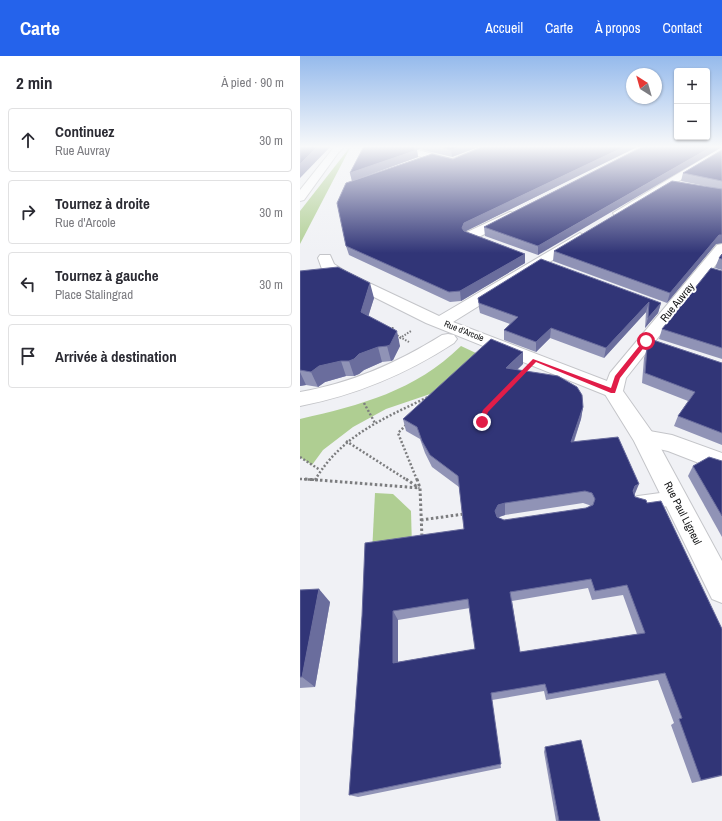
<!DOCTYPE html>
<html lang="fr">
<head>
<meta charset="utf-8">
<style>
	body { margin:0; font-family:"Archivo Narrow",sans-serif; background:#f7f7f7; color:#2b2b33 }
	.controls { position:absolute; right:12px; top:12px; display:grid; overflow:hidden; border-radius:4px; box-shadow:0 1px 3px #0004 }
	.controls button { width:36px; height:36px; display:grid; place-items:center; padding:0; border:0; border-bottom:1px solid #e1e1e2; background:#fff; color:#2b2b33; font:20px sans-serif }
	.compass { position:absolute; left:326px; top:12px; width:36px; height:36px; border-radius:50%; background:#fff; box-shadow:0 1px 3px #0004; rotate:323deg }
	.stop { position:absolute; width:12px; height:12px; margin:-9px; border:3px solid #e11d48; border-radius:50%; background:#fff }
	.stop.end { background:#e11d48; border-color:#fff; box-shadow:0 1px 4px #0008 }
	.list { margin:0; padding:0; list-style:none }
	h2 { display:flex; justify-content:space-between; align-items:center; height:52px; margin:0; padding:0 16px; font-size:17px }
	h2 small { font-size:13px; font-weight:400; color:#7c7c81 }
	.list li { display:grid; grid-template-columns:26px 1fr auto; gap:12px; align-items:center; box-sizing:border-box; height:64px; margin:0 8px 8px; padding:0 8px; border:1px solid #e1e1e2; border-radius:4px }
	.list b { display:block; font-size:15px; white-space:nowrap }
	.list p { margin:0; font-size:13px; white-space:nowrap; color:#7c7c81 }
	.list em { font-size:13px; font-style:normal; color:#7c7c81 }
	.icon { flex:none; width:22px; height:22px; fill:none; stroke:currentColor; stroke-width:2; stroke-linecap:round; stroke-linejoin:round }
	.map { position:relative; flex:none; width:422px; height:765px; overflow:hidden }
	header { display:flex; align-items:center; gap:24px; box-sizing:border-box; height:56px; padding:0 20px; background:#2563eb; color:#fff }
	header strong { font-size:19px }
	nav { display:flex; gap:22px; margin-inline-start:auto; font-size:14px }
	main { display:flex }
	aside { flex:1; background:#fff }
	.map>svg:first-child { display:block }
</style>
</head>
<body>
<header>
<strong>Carte</strong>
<nav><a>Accueil</a><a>Carte</a><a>À propos</a><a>Contact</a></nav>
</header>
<main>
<aside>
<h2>2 min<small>À pied · 90 m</small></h2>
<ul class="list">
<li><svg class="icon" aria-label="ahead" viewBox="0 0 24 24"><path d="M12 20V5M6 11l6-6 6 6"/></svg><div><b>Continuez</b><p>Rue Auvray</p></div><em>30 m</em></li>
<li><svg class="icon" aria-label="right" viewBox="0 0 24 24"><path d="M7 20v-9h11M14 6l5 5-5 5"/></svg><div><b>Tournez à droite</b><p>Rue d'Arcole</p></div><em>30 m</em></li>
<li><svg class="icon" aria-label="left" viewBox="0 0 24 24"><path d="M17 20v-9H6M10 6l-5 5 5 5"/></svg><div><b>Tournez à gauche</b><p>Place Stalingrad</p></div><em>30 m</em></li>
<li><svg class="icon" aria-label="arrive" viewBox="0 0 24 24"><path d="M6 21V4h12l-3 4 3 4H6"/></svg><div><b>Arrivée à destination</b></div></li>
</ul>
</aside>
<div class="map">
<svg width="422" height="765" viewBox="0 0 422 765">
	<rect width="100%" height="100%" fill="#f0f1f5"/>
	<g fill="#afce92">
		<polygon points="50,91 50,92 0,188 0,155"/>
		<path d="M161,290L178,298L136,336L86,353L53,371L23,394L12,409L0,401V363C61,349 115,335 161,290Z"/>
		<polygon points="75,437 93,438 111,455 112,492 72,497"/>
	</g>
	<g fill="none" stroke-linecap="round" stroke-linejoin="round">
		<defs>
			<polygon id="lane" points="375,435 381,437 383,442 381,447 375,449 338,454 332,452 330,447 332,442 338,440"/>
			<g id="street">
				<polygon points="186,90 199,90 153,109 111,98 109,96 114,93 152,103"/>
				<polygon points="422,91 422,98 323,160 315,160 313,157"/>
				<polygon points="210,156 214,157 216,160 214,163 175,183 165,183 164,180 165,177"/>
				<polygon points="280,177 286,181 285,184 153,266 320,330 323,335 320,340 313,342 126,267 38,223 22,213 18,202 20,199 30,199 34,208 48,217 139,260"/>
				<path d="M148,278L154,279L157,283L154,287C106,318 57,339 0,350V336C52,327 97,307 142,279Z"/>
				<polygon points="344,374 372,379 422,397 422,416 368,395 336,388 333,382 336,376"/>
			</g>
			<g id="secondary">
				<polygon points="35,90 45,90 38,97 4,144 0,145 0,134"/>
				<polygon points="422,188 422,201 326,322 323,335 352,376 422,505 422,547 412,543 334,385 303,335 310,317 417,189"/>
			</g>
		</defs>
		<use href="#lane" stroke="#c4c5c9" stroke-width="2"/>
		<use href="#street" stroke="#c4c5c9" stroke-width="2"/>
		<use href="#secondary" stroke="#c4c5c9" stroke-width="2"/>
		<polyline stroke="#7c7d7f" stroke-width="2" stroke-dasharray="1.5 1.5" stroke-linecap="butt" points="97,284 111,275"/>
		<g stroke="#7c7d7f" stroke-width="2.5" stroke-dasharray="2 2" stroke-linecap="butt">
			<polyline points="64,347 75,367"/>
			<polyline points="106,369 98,377 117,424"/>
			<polyline points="46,385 107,424"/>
			<polyline points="0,401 20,414"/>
			<polyline points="0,423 19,424"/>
			<path d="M15,424C42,379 83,363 128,341"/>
		</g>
		<g stroke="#7c7d7f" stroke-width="3" stroke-dasharray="2.5 2.5" stroke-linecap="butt">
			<polyline points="5,423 120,432"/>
			<polyline points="106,423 119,432"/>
			<polyline points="117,423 120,432 122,482"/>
			<polyline points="121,464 164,458"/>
		</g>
		<use href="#lane" fill="#fff" fill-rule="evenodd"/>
		<use href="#street" fill="#fff" fill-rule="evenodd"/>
		<use href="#secondary" fill="#fff" fill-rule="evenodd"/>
		<polyline stroke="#7c7d7f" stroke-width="2" stroke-dasharray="1.5 1.5" stroke-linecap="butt" points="86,272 94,272 93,277 109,286"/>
	</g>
	<g fill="#9093b6" fill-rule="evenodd">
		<polygon points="64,90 181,90 152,101 119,93 117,94 118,101 55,124 153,103 184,90 339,90 164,176 225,207 161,245 150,246 49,199 46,190 52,125 50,117"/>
		<polygon points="344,90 238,199 185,180 184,171"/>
		<polygon points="422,94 422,187 416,188 367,247 253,205 254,195 415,132 381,125 383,117"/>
		<polygon points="422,198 422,214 415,212 419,202"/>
		<polygon points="0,215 74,242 68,260 100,290 93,304 91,305 82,306 64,314 59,318 54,320 46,320 25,326 18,331 6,329 0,330"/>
		<polygon points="422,215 422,303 359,283 362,273"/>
		<polygon points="178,242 361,247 358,257 345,272 346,256 304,302 250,282 236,296 204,284 204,274 210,268 180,257 179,252"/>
		<polygon points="347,292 422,307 422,389 374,370 378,360 388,345 342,327 344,302"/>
		<path d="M223,308L217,314L283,351L281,363L274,386L334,440L335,441L347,447L422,573V720L392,727L371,669L374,667L358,624L246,644L244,635L192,644L201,712L58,741L49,739L62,560L164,473L159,431L132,411L125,397L120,383L106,375L103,363ZM283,447L289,449L290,450L286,452L204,464L198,462L199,461L205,459ZM288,532L292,544L323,539L337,578L220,596L212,545ZM170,552L175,593L98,606V564Z"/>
		<polygon points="422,405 422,481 388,420 393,410"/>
		<polygon points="0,534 30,546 15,631 0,632"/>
		<polygon points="245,691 300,765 256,765 244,696"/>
	</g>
	<g fill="#6a6d9d">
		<polygon points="18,90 31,90 0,122 0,108"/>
		<polygon points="114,90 118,90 119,93 115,95 117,94 118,101 52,125 50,117"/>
		<polygon points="162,90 181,90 152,101 151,94"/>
		<polygon points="326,90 339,90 164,176 163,180 162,172 164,167"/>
		<polygon points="413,90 422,91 238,199 238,190"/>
		<polygon points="419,179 422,179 422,187 416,188 367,247 370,237"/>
		<polygon points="225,198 225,207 161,245 160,235"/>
		<polygon points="70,227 74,242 65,271 61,256"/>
		<polygon points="349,246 346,256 304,302 306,292"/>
		<polygon points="361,247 358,257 345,272 348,262"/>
		<polygon points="251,272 250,282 236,296 236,286"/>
		<polygon points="97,275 100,290 93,304 91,305 87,290"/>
		<polygon points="78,291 82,306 64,314 59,318 54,320 49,305 59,298"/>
		<polygon points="223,296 223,308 206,324 206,312"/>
		<polygon points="41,305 46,320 25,326 18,331 11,316 19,310"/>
		<polygon points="0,316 6,329 0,330"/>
		<polygon points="283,351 281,363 269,399 271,386"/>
		<polygon points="339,428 334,440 331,441 335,430"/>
		<polygon points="205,447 205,459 199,461 196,466 195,455 198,449"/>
		<polygon points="19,533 30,546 15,631 2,621"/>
		<polygon points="93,555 98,564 98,614 93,607"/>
	</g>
	<g fill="#313577" stroke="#6a6d9d" fill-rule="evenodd">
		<polygon points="1,90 18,90 0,108 0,91"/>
		<polygon points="64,90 114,90 114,93 117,94 50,117"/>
		<polygon points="136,90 162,90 151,94"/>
		<polygon points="184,90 326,90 164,167 162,172 164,175 225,198 160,235 149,236 46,190 37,147 46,127 132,98 153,103"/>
		<polygon points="344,90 413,90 238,190 184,171"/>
		<polygon points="422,94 422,125 383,117"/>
		<polygon points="372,125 422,133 422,179 419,179 370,237 254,195"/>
		<polygon points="422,198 422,203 419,202"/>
		<polygon points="241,203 361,247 348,262 349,246 306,292 251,272 236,286 204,274 218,261 179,247 178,242"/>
		<polygon points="38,211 70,227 61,256 97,275 90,289 87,290 78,291 59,298 54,303 49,305 41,305 19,310 11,316 0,314 0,215"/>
		<polygon points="411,212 422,215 422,292 362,273"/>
		<path d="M191,283L223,296L206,312L258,320L277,331L282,339L283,351L271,386L318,381L339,428L335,430L333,435L335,441L346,444L347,447L361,445L422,573V719L401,724L379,663L382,662L365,617L248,638L245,628L191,637L201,708L49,739L62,560L65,487L164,473L158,420L130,399L122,385L117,371L103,363ZM285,435L292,437L295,443L293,449L286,452L204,464L197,461L195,455L198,449L205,447ZM291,523L295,535L327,529L345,577L220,596L210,536ZM168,543L175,593L93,607V555Z"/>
		<polygon points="353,284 422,307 422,377 378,360 395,336 345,317 347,292"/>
		<polygon points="409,401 422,405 422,460 393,410"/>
		<polygon points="19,533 2,621 0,621 0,534"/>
		<polygon points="281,684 300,765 259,765 245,691"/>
	</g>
	<linearGradient id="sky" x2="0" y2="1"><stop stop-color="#95baec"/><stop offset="0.46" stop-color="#f8f9fa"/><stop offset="1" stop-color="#f8f9fa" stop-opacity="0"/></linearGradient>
	<rect width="422" height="197" fill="url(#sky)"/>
	<polygon fill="#e11d48" points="344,284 349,285 320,322 315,337 311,337 236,306 188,356 184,368 178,366 183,354 233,303 311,332 315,320"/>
	<g text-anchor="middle" stroke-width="4" stroke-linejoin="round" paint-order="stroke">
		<g font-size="9" fill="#101112" stroke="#fff">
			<text transform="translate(164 275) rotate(22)" y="3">Rue d'Arcole</text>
		</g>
		<g font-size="11" fill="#101112" stroke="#fff">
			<text transform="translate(377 246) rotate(-51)" y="4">Rue Auvray</text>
			<text transform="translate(383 457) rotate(63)" y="4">Rue Paul Ligneul</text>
		</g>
	</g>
</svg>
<div class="controls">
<button>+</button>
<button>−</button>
</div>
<svg class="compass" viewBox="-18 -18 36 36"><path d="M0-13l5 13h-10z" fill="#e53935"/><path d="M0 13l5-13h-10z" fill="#7c7c81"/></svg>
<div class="stop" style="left:346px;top:285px"></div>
<div class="stop end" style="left:182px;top:366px"></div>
</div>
</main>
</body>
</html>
